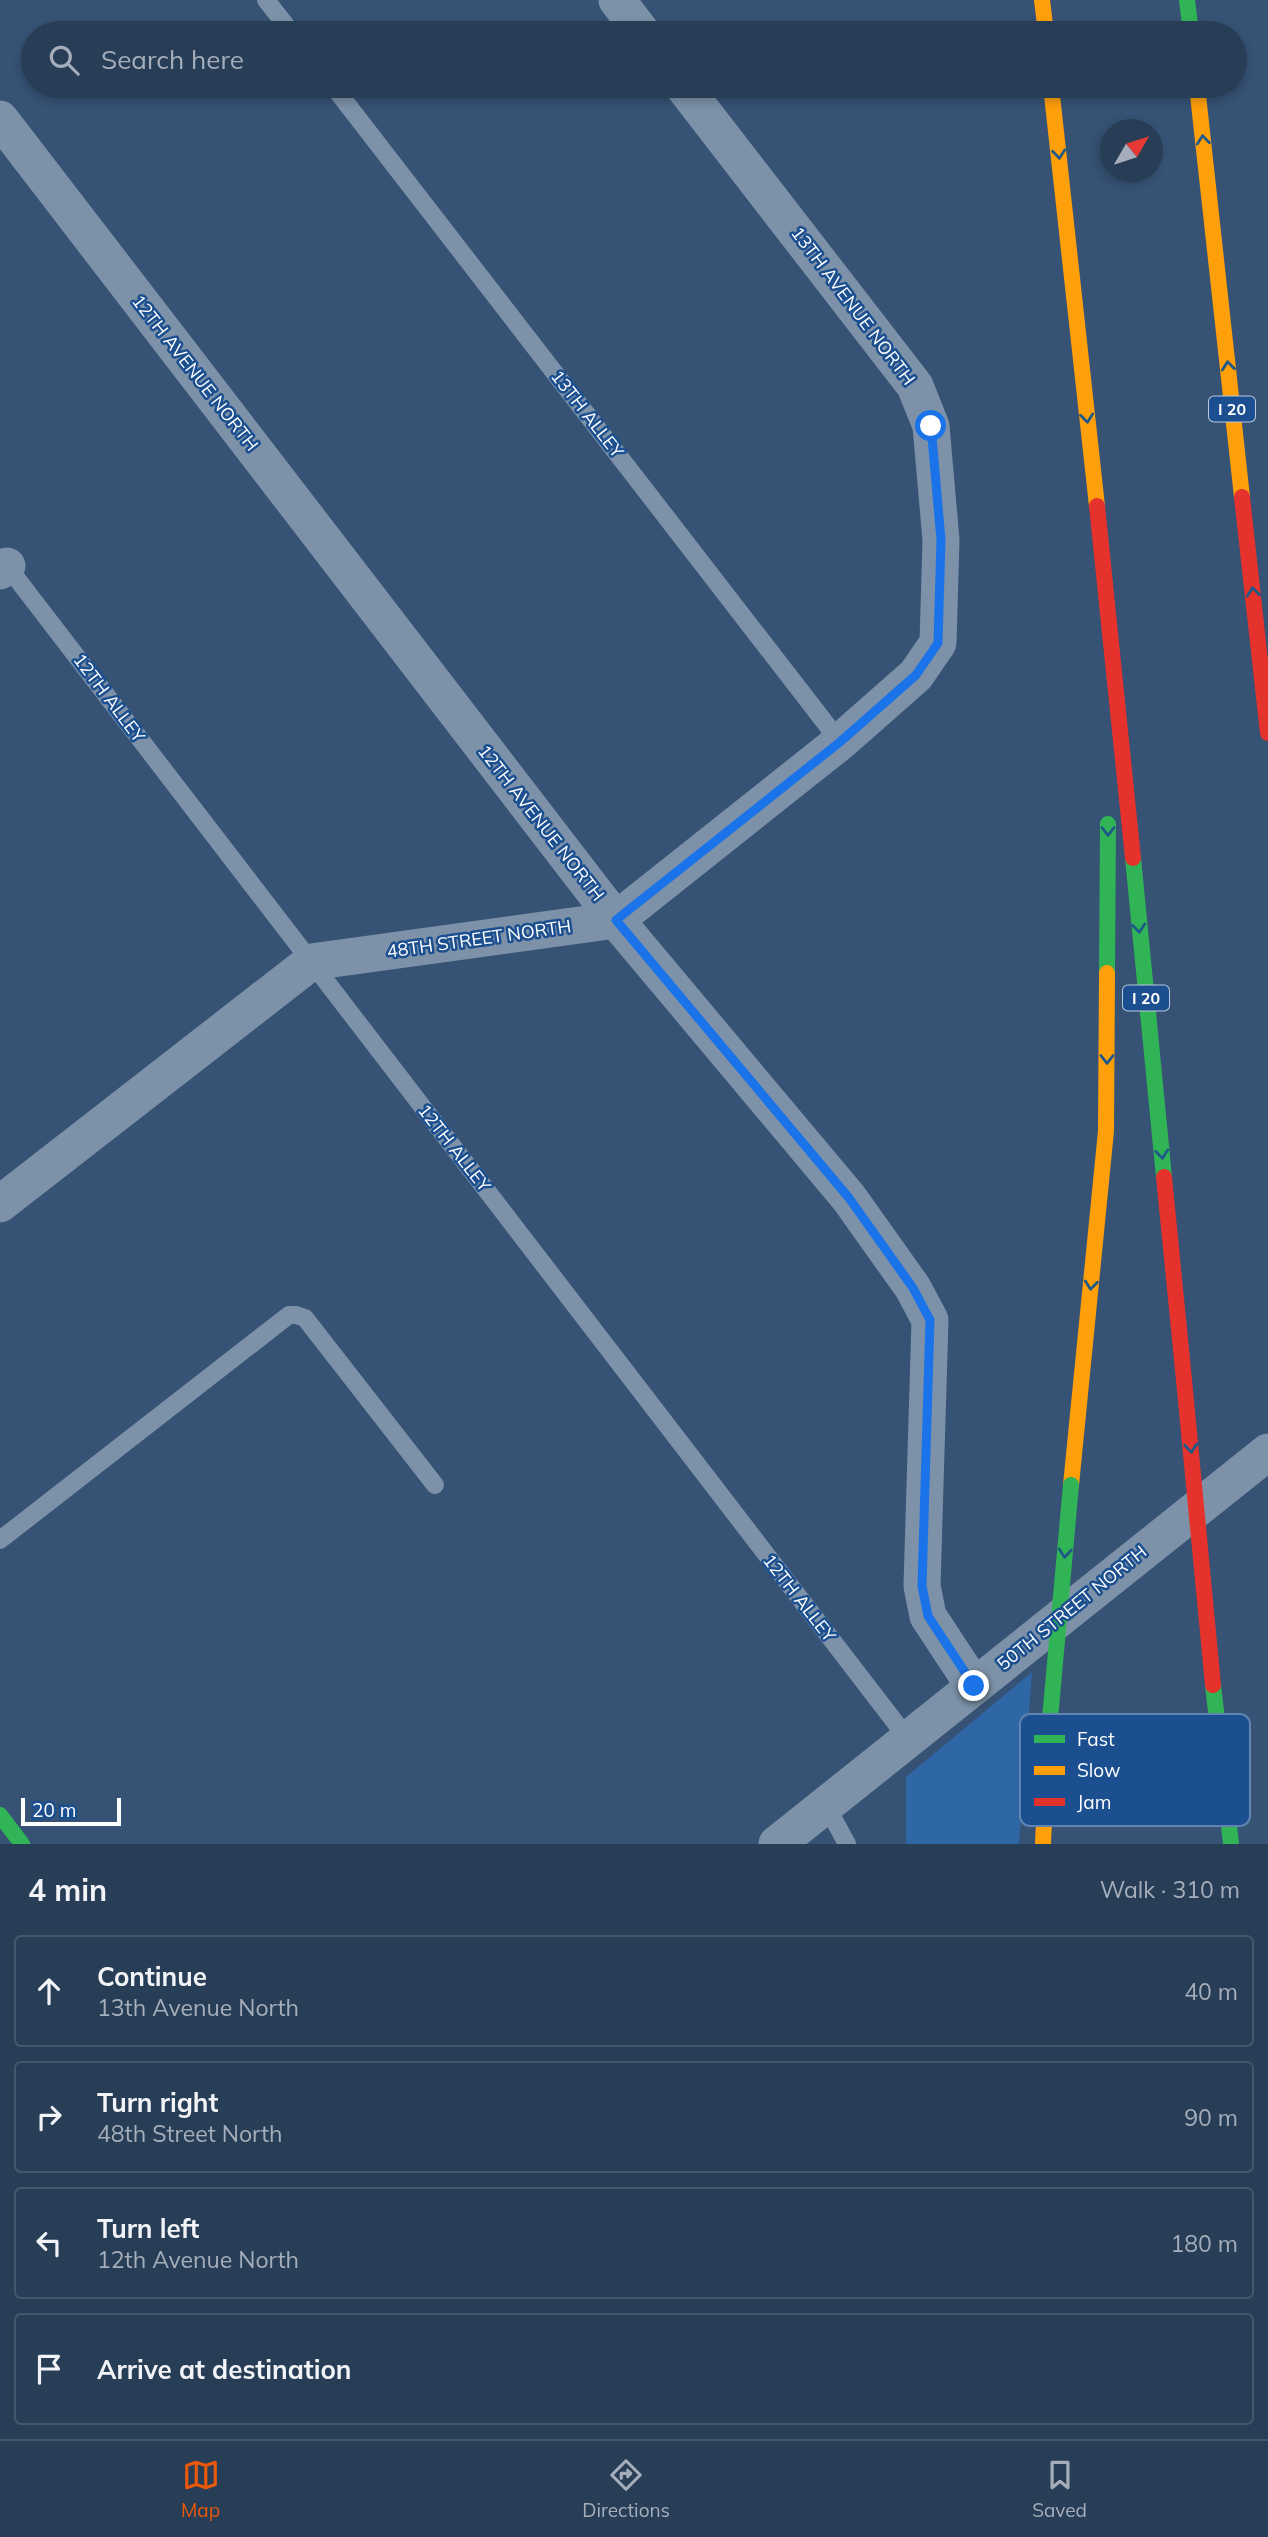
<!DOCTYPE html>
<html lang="en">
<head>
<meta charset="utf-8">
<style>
	body { margin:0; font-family:Mulish,sans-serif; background:#344961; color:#f1f3f6 }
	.compass { position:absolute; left:1100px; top:119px; width:63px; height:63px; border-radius:50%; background:#283e57; box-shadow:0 4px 10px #0003; rotate:51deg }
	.scale { position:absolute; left:21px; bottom:18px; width:100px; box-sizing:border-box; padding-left:7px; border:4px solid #fff; border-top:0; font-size:19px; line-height:24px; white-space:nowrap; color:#fff; -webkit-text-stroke:5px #1b4f8f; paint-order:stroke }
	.stop { position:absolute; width:21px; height:21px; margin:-16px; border:5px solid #1a73e8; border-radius:50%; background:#fff }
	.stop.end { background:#1a73e8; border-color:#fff; box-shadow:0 2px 7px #0008 }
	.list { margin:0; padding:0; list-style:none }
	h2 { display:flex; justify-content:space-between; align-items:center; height:91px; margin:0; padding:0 28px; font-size:30px }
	h2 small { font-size:23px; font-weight:400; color:#a5aeba }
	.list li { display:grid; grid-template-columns:46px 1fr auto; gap:21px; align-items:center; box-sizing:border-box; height:112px; margin:0 14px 14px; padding:0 14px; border:2px solid #44576d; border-radius:7px }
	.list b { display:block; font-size:26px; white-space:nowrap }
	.list p { margin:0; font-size:23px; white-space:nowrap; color:#a5aeba }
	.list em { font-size:23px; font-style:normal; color:#a5aeba }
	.icon { flex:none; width:38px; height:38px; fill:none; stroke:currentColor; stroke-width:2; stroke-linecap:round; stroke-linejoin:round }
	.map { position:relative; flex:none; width:1268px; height:1844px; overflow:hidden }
	.search { position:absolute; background:#283e57; box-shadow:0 4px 10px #0003; left:21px; right:21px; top:21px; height:77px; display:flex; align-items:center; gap:18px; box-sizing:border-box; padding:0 24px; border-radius:38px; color:#a5aeba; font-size:26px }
	.sheet { height:595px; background:#283e57 }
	nav { display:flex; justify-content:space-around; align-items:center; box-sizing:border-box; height:98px; border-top:2px solid #44576d; background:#283e57; font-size:19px; color:#a5aeba }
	nav a { display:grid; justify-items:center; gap:4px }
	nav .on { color:#ea580c }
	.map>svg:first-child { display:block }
</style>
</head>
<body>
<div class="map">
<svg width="1268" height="1844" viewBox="0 0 1268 1844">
	<rect width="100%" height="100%" fill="#365274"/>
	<polygon fill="#2f66a5" points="1032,1672 1019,1844 906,1844 906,1777"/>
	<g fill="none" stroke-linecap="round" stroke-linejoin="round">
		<g stroke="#7d92a8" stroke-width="18">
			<polyline points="266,0 292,33"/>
			<polyline points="333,86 840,742"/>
			<polyline points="4,562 908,1739"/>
			<polyline points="0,1540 289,1315 296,1315 305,1318 435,1485"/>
			<polyline points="826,1805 847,1844"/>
		</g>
		<g stroke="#7d92a8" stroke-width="37">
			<polyline points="617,0 642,33"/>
			<polyline points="0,119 616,920 849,1198 913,1288 930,1320 922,1586 928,1616 974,1686"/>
			<polyline points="0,571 7,566"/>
			<polyline points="0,1204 311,962 616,920 840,742 916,675 938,643 941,540 931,426 915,386 683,86"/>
			<polyline points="777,1844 1268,1452"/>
		</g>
		<g stroke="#30b455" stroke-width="16">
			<polyline points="1187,0 1191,33"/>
			<polyline points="1133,858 1164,1177"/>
			<polyline points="1107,973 1108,824"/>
			<polyline points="1213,1685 1231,1844"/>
			<polyline points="0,1815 22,1844"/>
		</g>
		<g stroke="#ff9f0a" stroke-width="16">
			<polyline points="1042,0 1046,33"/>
			<polyline points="1051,86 1097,506"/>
			<polyline points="1197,86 1242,497"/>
			<polyline points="1071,1485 1106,1131 1107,973"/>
			<polyline points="1043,1844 1047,1752"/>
		</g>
		<g stroke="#e5322d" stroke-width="16">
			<polyline points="1242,497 1268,733"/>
			<polyline points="1097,506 1133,858"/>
			<polyline points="1164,1177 1184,1380"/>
		</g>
		<polyline stroke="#30b455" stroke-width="16" points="1047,1752 1071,1485"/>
		<polyline stroke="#e5322d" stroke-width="16" points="1184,1380 1213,1685"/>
	</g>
	<defs><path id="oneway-chevron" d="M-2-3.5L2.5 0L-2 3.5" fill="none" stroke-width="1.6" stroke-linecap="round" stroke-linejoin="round" transform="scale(1.75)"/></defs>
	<g stroke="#1d5989">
		<use href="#oneway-chevron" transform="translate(1203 140) rotate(-96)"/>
		<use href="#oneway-chevron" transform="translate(1059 154) rotate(84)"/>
		<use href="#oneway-chevron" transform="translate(1228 366) rotate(-96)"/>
		<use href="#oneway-chevron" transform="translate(1087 418) rotate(84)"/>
		<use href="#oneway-chevron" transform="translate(1253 592) rotate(-96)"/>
		<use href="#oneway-chevron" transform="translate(1108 831) rotate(90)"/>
		<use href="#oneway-chevron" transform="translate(1139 928) rotate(84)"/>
		<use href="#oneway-chevron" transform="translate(1107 1059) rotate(90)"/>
		<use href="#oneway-chevron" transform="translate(1162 1154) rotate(84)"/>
		<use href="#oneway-chevron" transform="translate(1091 1285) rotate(96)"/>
		<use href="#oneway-chevron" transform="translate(1191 1448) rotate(85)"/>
		<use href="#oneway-chevron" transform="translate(1065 1553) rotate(95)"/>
	</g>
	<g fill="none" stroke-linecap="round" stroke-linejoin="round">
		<polyline stroke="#1a73e8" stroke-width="9" points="931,426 941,540 938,643 916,675 840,742 616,920 849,1198 913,1288 930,1320 922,1586 928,1616 974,1686"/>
	</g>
	<g text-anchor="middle" stroke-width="5" stroke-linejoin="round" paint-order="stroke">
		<g fill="#1b4f8f" stroke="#bbcadd" stroke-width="2">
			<rect x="1209" y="396.5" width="46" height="25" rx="5"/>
			<rect x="1123" y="985.5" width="46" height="25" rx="5"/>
		</g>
		<g font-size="16" font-weight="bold" fill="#fff">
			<text x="1232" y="415">I 20</text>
			<text x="1146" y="1004">I 20</text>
		</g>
		<g font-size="18" fill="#fff" stroke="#1b4f8f">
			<text transform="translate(853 306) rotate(53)" y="6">13TH AVENUE NORTH</text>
			<text transform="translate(195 373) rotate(52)" y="6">12TH AVENUE NORTH</text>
			<text transform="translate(587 414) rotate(52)" y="6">13TH ALLEY</text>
			<text transform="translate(109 698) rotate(53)" y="6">12TH ALLEY</text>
			<text transform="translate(541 823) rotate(52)" y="6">12TH AVENUE NORTH</text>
			<text transform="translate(479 939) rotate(-8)" y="6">48TH STREET NORTH</text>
			<text transform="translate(454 1148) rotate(52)" y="6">12TH ALLEY</text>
			<text transform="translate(799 1598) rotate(52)" y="6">12TH ALLEY</text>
			<text transform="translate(1072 1608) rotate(-39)" y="6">50TH STREET NORTH</text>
		</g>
	</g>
	<rect x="1020" y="1714" width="230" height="112" rx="10" fill="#1b4f8f" stroke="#5f84b1" stroke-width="2"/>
	<rect x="1034" y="1735" width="31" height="8" fill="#30b455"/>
	<rect x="1034" y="1766" width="31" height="9" fill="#ff9f0a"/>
	<rect x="1034" y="1798" width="31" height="8" fill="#e5322d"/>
	<g font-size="19" fill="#fff">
		<text x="1077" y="1746">Fast</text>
		<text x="1077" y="1777">Slow</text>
		<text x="1077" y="1809">Jam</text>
	</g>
</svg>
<svg class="compass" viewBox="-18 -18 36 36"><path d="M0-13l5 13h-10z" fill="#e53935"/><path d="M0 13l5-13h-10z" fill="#a5aeba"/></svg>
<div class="scale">20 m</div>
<div class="stop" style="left:931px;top:426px"></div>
<div class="stop end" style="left:974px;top:1686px"></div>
<div class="search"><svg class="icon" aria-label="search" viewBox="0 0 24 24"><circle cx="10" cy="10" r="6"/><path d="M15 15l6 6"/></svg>Search here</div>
</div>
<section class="sheet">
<h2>4 min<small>Walk · 310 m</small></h2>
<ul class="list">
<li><svg class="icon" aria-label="ahead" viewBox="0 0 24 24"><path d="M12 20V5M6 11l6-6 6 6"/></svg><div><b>Continue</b><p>13th Avenue North</p></div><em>40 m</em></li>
<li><svg class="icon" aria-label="right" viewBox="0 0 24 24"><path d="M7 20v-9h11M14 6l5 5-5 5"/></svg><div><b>Turn right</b><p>48th Street North</p></div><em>90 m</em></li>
<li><svg class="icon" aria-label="left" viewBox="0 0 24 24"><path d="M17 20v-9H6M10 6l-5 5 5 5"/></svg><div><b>Turn left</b><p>12th Avenue North</p></div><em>180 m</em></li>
<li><svg class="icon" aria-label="arrive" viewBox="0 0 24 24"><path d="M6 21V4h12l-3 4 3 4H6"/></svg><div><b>Arrive at destination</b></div></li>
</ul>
</section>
<nav>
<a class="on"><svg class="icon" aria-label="map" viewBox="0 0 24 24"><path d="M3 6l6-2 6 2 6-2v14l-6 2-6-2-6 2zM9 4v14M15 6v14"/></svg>Map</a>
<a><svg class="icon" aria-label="directions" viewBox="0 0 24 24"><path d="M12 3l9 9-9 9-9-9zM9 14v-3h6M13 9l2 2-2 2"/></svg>Directions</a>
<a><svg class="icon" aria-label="saved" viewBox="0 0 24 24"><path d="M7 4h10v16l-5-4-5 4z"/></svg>Saved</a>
</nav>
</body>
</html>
